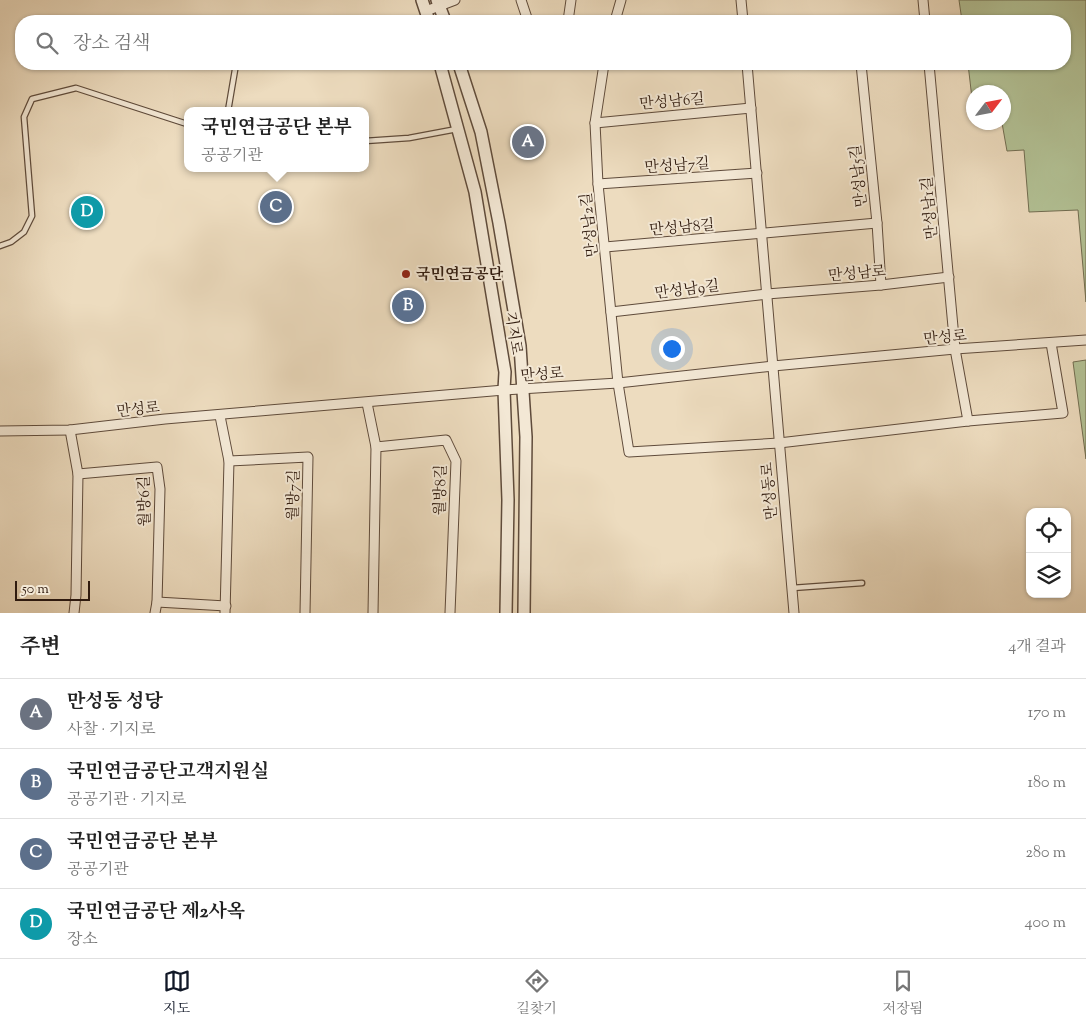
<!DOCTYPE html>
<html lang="ko">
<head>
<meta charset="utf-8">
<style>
	body { margin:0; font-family:"Sorts Mill Goudy","Noto Serif KR",serif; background:#f6f6f6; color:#222 }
	.controls { position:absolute; right:15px; bottom:15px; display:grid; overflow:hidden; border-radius:10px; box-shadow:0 1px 4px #0004 }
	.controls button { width:45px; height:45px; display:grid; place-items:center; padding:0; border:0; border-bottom:1px solid #e0e0e0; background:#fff; color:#222; font:25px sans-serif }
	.compass { position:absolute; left:966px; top:85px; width:45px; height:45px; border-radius:50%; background:#fff; box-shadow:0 1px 4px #0004; rotate:58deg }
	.scale { position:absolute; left:15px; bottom:12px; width:75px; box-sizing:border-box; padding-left:5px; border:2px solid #301b0f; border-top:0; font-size:14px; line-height:18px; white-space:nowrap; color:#301b0f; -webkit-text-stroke:4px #f3e8d5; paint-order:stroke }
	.you { position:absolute; left:671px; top:348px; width:18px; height:18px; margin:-12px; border:4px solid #fff; border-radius:50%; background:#1a73e8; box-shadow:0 0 0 8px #1a73e833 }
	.badge { display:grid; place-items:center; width:32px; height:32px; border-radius:50%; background:#111827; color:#fff; font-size:16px; font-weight:700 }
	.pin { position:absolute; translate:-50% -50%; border:2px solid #fff; box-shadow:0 1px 5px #0006 }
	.popup { position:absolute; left:184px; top:107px; width:185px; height:65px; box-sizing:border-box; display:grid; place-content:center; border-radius:10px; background:#fff; filter:drop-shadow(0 1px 4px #0005); font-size:16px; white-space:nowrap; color:#767676 }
	.popup b { font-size:19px; color:#222 }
	.popup::after { content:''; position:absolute; left:50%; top:100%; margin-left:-10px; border:10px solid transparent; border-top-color:#fff }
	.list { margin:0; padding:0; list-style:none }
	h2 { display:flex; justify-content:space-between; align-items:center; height:65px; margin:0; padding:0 20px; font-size:21px }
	h2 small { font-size:16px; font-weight:400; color:#767676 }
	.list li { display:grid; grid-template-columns:32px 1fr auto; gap:15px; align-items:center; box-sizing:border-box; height:70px; padding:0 20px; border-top:1px solid #e0e0e0 }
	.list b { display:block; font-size:19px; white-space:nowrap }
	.list p { margin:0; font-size:16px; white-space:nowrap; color:#767676 }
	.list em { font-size:16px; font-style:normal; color:#767676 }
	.icon { flex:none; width:28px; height:28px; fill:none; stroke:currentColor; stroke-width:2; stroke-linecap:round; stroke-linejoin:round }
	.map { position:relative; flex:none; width:1086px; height:613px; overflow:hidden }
	.search { position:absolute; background:#fff; box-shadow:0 1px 4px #0004; left:15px; right:15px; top:15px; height:55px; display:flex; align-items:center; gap:12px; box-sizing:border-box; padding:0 18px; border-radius:20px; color:#767676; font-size:19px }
	.sheet { height:345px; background:#fff }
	nav { display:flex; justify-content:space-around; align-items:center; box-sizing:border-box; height:70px; border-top:1px solid #e0e0e0; background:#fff; font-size:14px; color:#767676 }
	nav a { display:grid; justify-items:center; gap:2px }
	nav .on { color:#111827 }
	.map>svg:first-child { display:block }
</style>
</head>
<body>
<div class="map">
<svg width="1086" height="613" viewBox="0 0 1086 613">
	<rect width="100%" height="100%" fill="#eddcbf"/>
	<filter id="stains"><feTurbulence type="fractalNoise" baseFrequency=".004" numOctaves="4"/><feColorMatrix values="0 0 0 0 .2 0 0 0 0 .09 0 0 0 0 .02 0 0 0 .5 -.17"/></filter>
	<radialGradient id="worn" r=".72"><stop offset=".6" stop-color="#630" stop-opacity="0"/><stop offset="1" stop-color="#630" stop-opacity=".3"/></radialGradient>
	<g fill="#b3c296" stroke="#726e52">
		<polygon points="959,0 1086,0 1086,302 1078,210 1029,212 1024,150 1007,151 1002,123 1004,122 1004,92 974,92 973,107 968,64 1065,64 1065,21 962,21"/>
		<polygon points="1086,360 1086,459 1073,362"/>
	</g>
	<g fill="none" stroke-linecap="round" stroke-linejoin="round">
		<defs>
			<g id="service">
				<polyline points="228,111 236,64"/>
				<polyline points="365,141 409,138 457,129"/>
				<polyline points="0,246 11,242 24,232 32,216 24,117 32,99 76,88 187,124"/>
				<polyline points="792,588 862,583"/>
			</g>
			<g id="minor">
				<polyline points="521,0 528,21"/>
				<polyline points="741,0 743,21"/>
				<polyline points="923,0 925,21"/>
				<polyline points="426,11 455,0"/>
				<polyline points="568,21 571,0"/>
				<polyline points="615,21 621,0"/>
				<polyline points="604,64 595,123 598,184 618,383 629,452 779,443 968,421 1063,413 1051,343"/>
				<polyline points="747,64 794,613"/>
				<polyline points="861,64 877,223 881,285"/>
				<polyline points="929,64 955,349 968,421"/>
				<polyline points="595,123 751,108"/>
				<polyline points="598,184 757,173"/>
				<polyline points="605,247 877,223"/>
				<polyline points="611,312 767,294 881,285 949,277"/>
				<polyline points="367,403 376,447 373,613"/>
				<polyline points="220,416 229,461 225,613"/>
				<polyline points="70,430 78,474 76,595 74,613"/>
				<polyline points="0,431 70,430 165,419 504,390 618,383 773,366 955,349 1086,340"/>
				<polyline points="376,447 446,440 456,461 450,613"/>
				<polyline points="229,461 308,457 305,613"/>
				<polyline points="78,474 157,467 160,489 157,602 155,613"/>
				<polyline points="157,602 226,606"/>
			</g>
			<g id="tertiary">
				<polyline points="422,0 429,21"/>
				<polyline points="437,0 445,21"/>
				<polyline points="440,64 475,192 505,372 504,390 508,500 506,613"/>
				<polyline points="459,64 481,132 499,223 520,346 526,437 524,613"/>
			</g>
		</defs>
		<use href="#service" stroke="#5f4b3b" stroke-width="7"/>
		<use href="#minor" stroke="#5f4b3b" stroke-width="11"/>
		<use href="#tertiary" stroke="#5f4b3b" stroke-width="14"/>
		<use href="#service" stroke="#f3e8d5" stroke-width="4.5"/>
		<use href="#minor" stroke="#f3e8d5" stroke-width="9"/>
		<use href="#tertiary" stroke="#f3e8d5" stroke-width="11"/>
	</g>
	<circle fill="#8f2418" stroke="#f3e8d5" stroke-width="2" cx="406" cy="274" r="5"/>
	<g text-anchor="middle" stroke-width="4" stroke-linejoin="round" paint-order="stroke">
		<g font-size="15" fill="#301b0f" stroke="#f3e8d5">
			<text transform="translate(672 101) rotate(-5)" y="5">만성남6길</text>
			<text transform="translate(677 165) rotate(-4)" y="5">만성남7길</text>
			<text transform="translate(858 176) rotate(-96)" y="5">만성남5길</text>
			<text transform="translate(929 208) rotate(-95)" y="5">만성남1길</text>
			<text transform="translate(589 225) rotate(-96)" y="5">만성남2길</text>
			<text transform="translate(682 227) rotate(-5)" y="5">만성남8길</text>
			<text transform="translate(857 273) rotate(-5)" y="5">만성남로</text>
			<text transform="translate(687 289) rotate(-7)" y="5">만성남9길</text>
			<text transform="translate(514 333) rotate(81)" y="5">기지로</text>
			<text transform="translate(945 337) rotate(-5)" y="5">만성로</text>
			<text transform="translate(542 374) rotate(-4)" y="5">만성로</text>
			<text transform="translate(138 409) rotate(-6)" y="5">만성로</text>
			<text transform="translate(440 490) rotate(-89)" y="5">월방8길</text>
			<text transform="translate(769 491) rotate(-95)" y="5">만성동로</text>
			<text transform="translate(293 495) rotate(-89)" y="5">월방7길</text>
			<text transform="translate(144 501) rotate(-91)" y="5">월방6길</text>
		</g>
		<g font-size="15" font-weight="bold" fill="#301b0f" stroke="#f3e8d5" text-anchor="start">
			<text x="416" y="279">국민연금공단</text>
		</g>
	</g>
	<rect width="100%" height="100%" filter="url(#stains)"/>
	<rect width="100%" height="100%" fill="url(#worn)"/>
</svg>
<div class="controls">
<button><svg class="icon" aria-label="locate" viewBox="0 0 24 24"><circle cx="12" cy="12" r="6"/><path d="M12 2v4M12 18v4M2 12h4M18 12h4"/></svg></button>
<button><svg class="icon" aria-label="layers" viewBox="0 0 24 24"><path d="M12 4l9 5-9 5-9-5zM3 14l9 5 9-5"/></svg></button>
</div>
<svg class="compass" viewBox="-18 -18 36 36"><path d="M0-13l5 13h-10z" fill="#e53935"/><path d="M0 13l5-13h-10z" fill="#767676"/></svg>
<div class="scale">50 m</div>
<div class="you"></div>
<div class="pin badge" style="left:528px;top:142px;background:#6b7280">A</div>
<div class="pin badge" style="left:408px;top:306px;background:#5c6f8a">B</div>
<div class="pin badge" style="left:276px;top:207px;background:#5c6f8a">C</div>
<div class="popup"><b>국민연금공단 본부</b>공공기관</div>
<div class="pin badge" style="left:87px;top:212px;background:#0f9aa8">D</div>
<div class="search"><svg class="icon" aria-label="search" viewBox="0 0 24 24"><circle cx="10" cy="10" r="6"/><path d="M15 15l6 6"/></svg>장소 검색</div>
</div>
<section class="sheet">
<h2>주변<small>4개 결과</small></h2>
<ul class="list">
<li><span class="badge" style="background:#6b7280">A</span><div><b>만성동 성당</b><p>사찰 · 기지로</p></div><em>170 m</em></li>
<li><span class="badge" style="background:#5c6f8a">B</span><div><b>국민연금공단고객지원실</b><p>공공기관 · 기지로</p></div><em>180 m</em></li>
<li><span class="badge" style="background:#5c6f8a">C</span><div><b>국민연금공단 본부</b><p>공공기관</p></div><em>280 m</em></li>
<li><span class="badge" style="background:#0f9aa8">D</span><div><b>국민연금공단 제2사옥</b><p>장소</p></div><em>400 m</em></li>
</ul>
</section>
<nav>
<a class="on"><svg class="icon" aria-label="map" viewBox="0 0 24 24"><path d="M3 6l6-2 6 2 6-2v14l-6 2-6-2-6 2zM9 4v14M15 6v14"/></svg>지도</a>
<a><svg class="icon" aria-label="directions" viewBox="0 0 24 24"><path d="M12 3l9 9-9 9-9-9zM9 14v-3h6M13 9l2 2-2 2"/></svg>길찾기</a>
<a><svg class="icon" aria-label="saved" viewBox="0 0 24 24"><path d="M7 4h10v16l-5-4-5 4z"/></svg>저장됨</a>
</nav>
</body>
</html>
